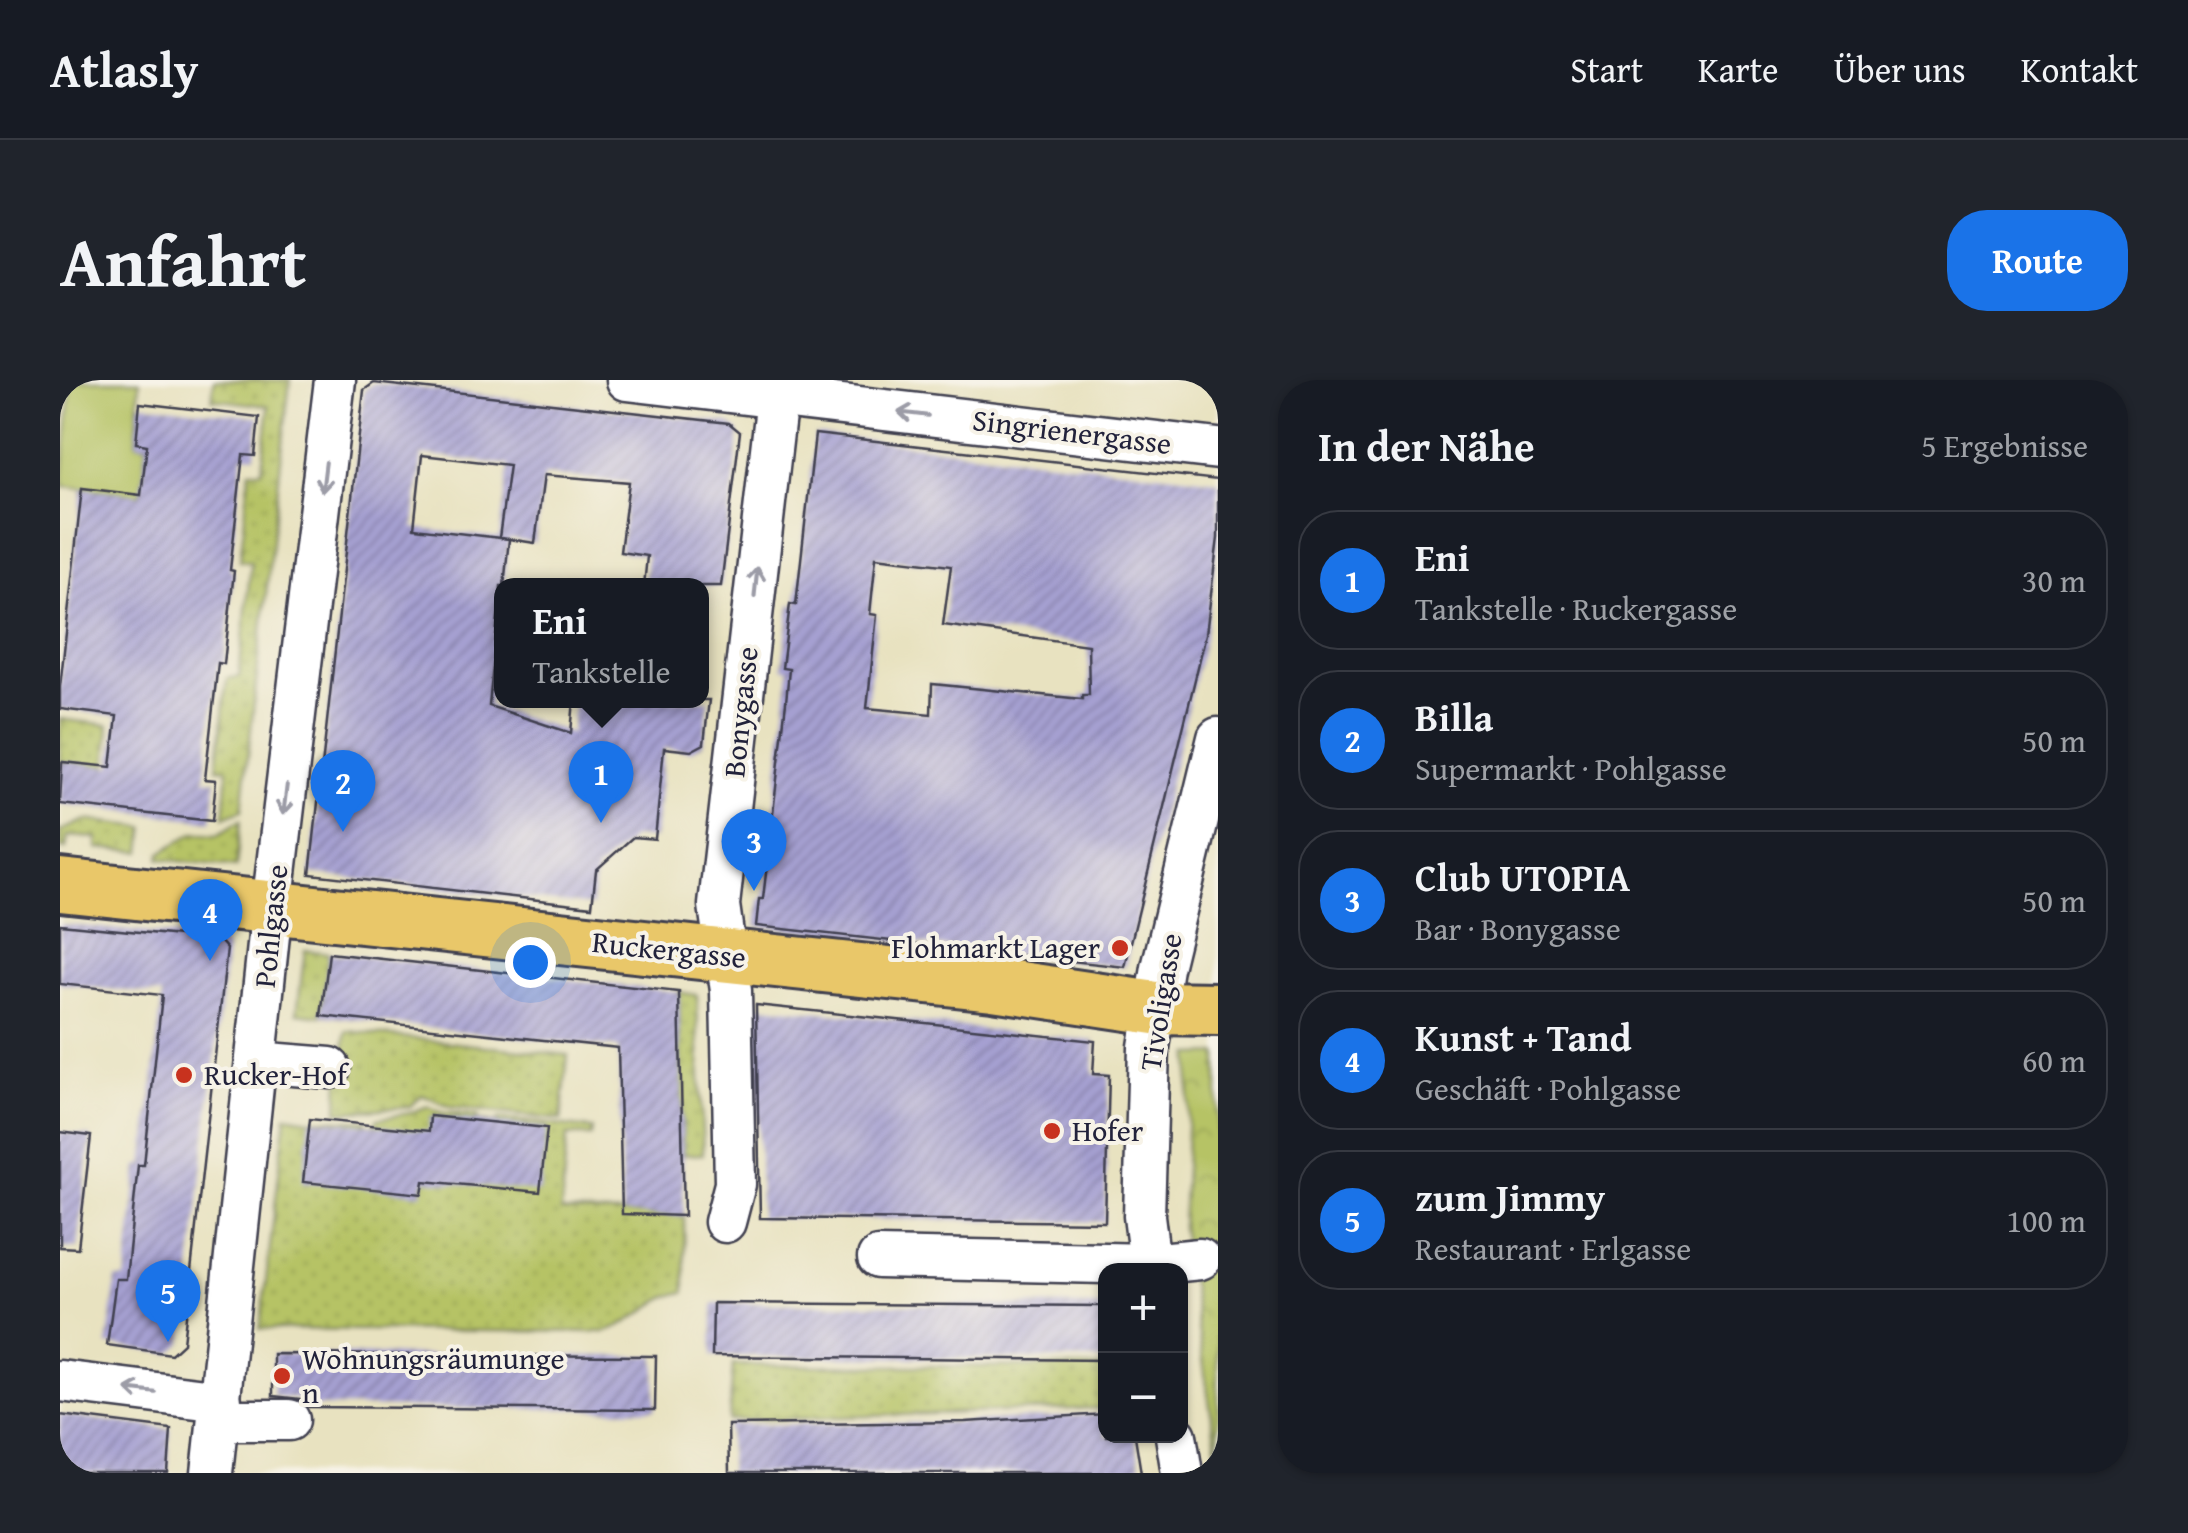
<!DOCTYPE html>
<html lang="de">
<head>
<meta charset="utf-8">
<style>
	body { margin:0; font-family:"Gentium Book Plus",serif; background:#20242c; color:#f1f3f6 }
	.controls { position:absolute; right:30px; bottom:30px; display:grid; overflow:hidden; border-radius:20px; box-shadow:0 2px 8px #0004 }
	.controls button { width:90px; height:90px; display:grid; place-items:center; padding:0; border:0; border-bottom:2px solid #363941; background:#171b24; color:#f1f3f6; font:50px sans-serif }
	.you { position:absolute; left:470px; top:582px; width:35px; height:35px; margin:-25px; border:8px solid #fff; border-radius:50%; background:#1a73e8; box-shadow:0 0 0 15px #1a73e833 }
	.badge { display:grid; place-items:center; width:65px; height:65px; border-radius:50%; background:#1a73e8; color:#fff; font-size:32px; font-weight:700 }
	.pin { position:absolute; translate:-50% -82px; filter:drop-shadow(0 2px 5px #0008) }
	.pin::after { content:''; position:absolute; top:52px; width:35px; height:30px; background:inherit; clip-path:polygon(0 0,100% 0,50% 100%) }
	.popup { position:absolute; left:434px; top:198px; width:215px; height:130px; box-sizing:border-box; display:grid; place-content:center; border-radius:20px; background:#171b24; filter:drop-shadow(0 2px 8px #0005); font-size:32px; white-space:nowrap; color:#9ea1a6 }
	.popup b { font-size:38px; color:#f1f3f6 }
	.popup::after { content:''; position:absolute; left:50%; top:100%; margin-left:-20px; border:20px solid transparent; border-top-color:#171b24 }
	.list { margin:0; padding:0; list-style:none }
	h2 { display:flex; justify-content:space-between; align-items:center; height:130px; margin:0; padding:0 40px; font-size:42px }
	h2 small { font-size:32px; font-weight:400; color:#9ea1a6 }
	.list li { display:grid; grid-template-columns:65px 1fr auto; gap:30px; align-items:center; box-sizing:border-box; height:140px; margin:0 20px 20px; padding:0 20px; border:2px solid #363941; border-radius:40px }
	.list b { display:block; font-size:38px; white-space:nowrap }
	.list p { margin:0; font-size:32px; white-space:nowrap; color:#9ea1a6 }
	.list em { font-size:32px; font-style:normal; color:#9ea1a6 }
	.map { position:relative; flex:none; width:1158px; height:1093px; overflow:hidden; border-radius:40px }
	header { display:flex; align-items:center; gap:60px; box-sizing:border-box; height:140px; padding:0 50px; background:#171b24; border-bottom:2px solid #363941 }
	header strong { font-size:48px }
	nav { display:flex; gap:55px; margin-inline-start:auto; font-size:35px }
	.intro { display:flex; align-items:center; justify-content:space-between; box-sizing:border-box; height:240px; padding:0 60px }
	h1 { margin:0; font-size:70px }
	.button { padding:25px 45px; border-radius:40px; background:#1a73e8; color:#fff; font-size:35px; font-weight:700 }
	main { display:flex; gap:60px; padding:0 60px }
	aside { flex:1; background:#171b24; border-radius:40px; box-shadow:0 2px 8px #0004 }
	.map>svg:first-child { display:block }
</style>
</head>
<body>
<header>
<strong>Atlasly</strong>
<nav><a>Start</a><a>Karte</a><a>Über uns</a><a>Kontakt</a></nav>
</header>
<div class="intro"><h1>Anfahrt</h1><a class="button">Route</a></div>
<main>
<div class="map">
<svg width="1158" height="1093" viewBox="0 0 1158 1093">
	<defs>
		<pattern id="grass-dots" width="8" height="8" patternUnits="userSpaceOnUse" patternTransform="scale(2.5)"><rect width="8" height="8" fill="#b6c365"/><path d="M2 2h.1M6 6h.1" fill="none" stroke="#9ca759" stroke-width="1.8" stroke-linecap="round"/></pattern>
		<pattern id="park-crowns" width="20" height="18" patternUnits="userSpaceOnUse" patternTransform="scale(2.5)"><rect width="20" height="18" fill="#b6c365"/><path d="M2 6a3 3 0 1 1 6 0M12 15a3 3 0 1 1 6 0" fill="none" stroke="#9ca759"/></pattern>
		<pattern id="building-hatch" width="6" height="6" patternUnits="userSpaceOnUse" patternTransform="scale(2.5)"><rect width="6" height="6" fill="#a6a0d1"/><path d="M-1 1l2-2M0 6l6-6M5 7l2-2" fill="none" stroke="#8782ab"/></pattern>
	</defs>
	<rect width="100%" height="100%" fill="#f7f3e8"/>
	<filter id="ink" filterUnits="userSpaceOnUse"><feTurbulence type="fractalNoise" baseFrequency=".01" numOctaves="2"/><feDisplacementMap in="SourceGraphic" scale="20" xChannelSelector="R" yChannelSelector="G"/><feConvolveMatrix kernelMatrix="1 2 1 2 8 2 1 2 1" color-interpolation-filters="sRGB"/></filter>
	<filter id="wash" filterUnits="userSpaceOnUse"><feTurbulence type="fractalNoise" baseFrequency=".0048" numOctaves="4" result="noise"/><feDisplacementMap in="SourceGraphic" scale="40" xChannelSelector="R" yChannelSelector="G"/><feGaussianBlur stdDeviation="2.25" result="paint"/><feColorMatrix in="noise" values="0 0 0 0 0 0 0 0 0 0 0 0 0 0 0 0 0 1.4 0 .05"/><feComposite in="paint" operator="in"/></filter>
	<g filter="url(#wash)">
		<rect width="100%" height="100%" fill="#e8e2c0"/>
		<g fill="url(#grass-dots)" stroke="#6c7250" stroke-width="2.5">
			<polygon points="154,0 230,0 182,430 164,437 168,389 157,388 167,298 179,297 191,182 180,180 190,90 202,90 209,26 152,19"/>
			<polygon points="0,339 49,345 46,387 2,382 0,398"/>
			<polygon points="26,440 85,447 82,472 37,468 37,458 8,456 6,469 0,468 0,451"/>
			<polygon points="181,440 176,487 100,479 101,473 135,452 158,454"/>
			<polygon points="245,570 269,573 261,636 237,633"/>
			<polygon points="619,612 637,615 643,774 623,775"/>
			<polygon points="287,651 508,675 501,740 390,727 362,715 349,727 278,732 279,689"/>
			<path d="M368,726L382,733L417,736L418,741L437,743L439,739L532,749L531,756H507L501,832L624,836L625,912C595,916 574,945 545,952L200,949L226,735L250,739L306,741V745L315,746L317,739L349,733Z"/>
			<polygon points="673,985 1045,987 1045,1028 669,1041"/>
		</g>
		<polygon fill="url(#park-crowns)" stroke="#6c7250" stroke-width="2.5" points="1158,674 1158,1077 1122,847 1131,675"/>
		<polygon fill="#b6c365" stroke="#6c7250" stroke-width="2.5" points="12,0 80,0 76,63 87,65 81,115 2,106"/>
		<g id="blocks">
			<g fill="url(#building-hatch)" fill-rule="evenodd">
				<path d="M314,3L669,43L680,52L661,206H584L587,176L560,172L569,102L484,95L475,163L449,159L444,206H441L429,326L511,353L514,320H649L644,364L631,371L604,368L595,459L573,457L536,490L532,526L250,494L304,10ZM362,75L449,85L439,158L449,159L354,148Z"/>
				<polygon points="80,23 199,37 195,76 183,75 170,190 174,191 164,284 158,283 145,399 156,400 152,441 0,424 2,382 51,387 57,336 0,329 0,307 22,108 81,115 87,65 76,63"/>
				<path d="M755,54L1158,100V158L1146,254L1065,587L696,546L699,519H703L726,322L729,289L722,288L730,224L736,225ZM816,177L891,186L883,245L1028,265L1029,315H1022V319L872,304L871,334L807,328L817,235L810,234Z"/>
				<polygon points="0,544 159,560 167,569 123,963 111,974 47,965 56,899 66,899 78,785 84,785 102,615 0,604"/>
				<polygon points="269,573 619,612 624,836 562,834 558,668 261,636"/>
				<polygon points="696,625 1035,661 1033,694 1049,695 1045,842 700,838"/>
				<polygon points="370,736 487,748 480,812 364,801 362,814 243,802 250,739 369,751"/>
				<polygon points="0,752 31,756 18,868 0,867"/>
				<polygon points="653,923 1046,926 1046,980 652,976"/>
				<polygon points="213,974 596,976 595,1030 249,1027 240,1019 213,1016"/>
				<polygon points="1046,1034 1046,1056 1075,1056 1081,1093 669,1093 668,1045 905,1042"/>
				<polygon points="0,1035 111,1049 108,1093 0,1093"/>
			</g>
		</g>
	</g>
	<g filter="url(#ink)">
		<use href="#blocks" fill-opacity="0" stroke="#403f4f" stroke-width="2.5"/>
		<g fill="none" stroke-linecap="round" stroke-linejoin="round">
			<defs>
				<g id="minor">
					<polyline points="567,0 1158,69"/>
					<polyline points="196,682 270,688"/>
					<polyline points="665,842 675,804 671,611 659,525 719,0"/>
					<polyline points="818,878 1090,884 1140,879"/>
					<polyline points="1091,891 1084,836 1089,667 1102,588 1158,358"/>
					<polyline points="0,1001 161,1021"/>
					<polyline points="159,1040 229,1040"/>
					<polyline points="1116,1056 1122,1093"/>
					<polyline points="152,1093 212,527 275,0"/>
				</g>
				<polyline id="major" points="0,505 933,604 1095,628 1158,629"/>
			</defs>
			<use href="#minor" stroke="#403f4f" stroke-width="45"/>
			<use href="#major" stroke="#403f4f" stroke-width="58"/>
			<use href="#minor" stroke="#fff" stroke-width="40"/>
			<use href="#major" stroke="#e9c769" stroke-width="52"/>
		</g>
		<defs><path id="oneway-shaft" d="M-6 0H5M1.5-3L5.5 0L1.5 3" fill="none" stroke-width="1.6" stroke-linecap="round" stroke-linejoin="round" transform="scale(2.5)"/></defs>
		<g stroke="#9c9ca7">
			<use href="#oneway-shaft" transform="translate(853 34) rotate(-173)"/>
			<use href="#oneway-shaft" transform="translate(264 97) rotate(97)"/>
			<use href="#oneway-shaft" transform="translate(696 202) rotate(-84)"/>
			<use href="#oneway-shaft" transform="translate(225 420) rotate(97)"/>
			<use href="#oneway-shaft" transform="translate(81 1011) rotate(-173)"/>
		</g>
	</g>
	<g fill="#c8321e" stroke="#f7f3e8" stroke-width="4">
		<circle cx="1060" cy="568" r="10"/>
		<circle cx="124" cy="695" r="10"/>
		<circle cx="992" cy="751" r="10"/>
		<circle cx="222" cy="996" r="10"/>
	</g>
	<g text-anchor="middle" stroke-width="8" stroke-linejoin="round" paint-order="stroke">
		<g font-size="30" fill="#22223b" stroke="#f7f3e8">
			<text transform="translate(1012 52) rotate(7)" y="10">Singrienergasse</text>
			<text transform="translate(681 332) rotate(-84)" y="10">Bonygasse</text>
			<text transform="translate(211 546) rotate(-84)" y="10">Pohlgasse</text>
			<text transform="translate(609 570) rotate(6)" y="10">Ruckergasse</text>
			<text transform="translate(1101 622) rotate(-81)" y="10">Tivoligasse</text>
		</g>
		<g font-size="30" fill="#22223b" stroke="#f7f3e8" text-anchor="start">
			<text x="1040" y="578" text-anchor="end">Flohmarkt Lager</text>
			<text x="144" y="705">Rucker-Hof</text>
			<text x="1012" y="761">Hofer</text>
			<text x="242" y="989">Wohnungsräumunge<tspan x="242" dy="34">n</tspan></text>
		</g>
	</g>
</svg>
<div class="controls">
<button>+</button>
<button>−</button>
</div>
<div class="you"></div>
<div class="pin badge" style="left:541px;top:443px">1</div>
<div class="popup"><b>Eni</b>Tankstelle</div>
<div class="pin badge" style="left:283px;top:452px">2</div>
<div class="pin badge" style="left:694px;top:511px">3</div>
<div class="pin badge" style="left:150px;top:581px">4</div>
<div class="pin badge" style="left:108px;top:962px">5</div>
</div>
<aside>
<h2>In der Nähe<small>5 Ergebnisse</small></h2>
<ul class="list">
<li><span class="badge">1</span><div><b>Eni</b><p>Tankstelle · Ruckergasse</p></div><em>30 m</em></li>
<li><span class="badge">2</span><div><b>Billa</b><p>Supermarkt · Pohlgasse</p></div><em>50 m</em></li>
<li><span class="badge">3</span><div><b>Club UTOPIA</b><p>Bar · Bonygasse</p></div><em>50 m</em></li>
<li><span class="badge">4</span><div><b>Kunst + Tand</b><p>Geschäft · Pohlgasse</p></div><em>60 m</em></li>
<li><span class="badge">5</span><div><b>zum Jimmy</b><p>Restaurant · Erlgasse</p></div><em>100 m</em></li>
</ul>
</aside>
</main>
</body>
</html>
